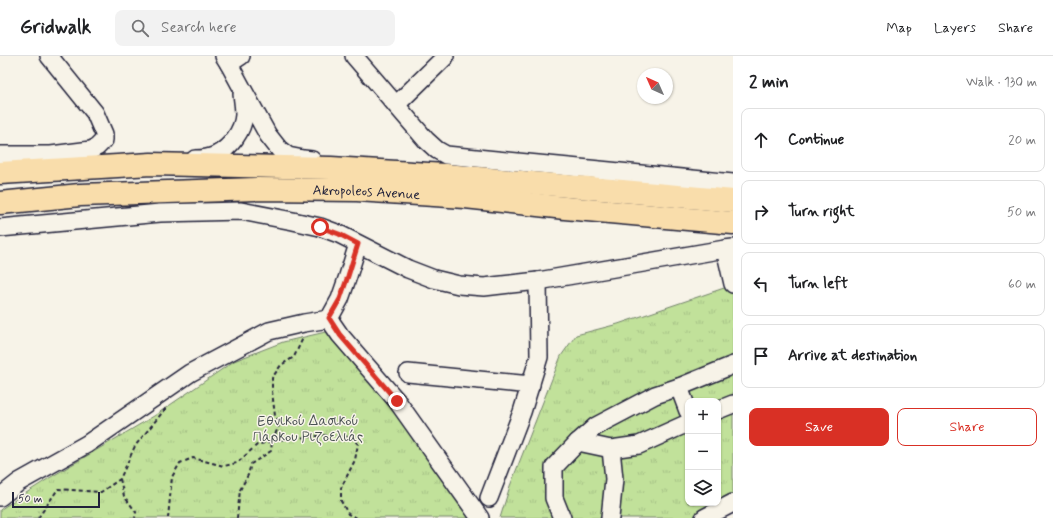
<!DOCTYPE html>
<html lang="en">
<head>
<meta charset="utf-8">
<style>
	body { margin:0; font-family:Mynerve,sans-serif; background:#f2f2f2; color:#202124 }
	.controls { position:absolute; right:12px; bottom:12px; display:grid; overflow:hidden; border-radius:8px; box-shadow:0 1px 3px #0004 }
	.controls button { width:36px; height:36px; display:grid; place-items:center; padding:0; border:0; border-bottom:1px solid #e0e0e0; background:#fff; color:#202124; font:20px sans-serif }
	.compass { position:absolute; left:637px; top:12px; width:36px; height:36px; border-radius:50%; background:#fff; box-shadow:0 1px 3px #0004; rotate:315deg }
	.scale { position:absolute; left:12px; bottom:10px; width:88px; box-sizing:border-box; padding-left:4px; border:2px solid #22223b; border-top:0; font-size:11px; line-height:14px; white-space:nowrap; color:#22223b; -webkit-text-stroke:3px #f7f3e8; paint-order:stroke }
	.stop { position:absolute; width:12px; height:12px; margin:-9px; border:3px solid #d93025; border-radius:50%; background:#fff }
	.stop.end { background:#d93025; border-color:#fff; box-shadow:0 1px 4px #0008 }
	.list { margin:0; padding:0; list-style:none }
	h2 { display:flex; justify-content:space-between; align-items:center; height:52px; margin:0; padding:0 16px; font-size:17px }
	h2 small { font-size:13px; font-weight:400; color:#757577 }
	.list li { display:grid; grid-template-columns:26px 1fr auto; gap:12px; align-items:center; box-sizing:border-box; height:64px; margin:0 8px 8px; padding:0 8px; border:1px solid #e0e0e0; border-radius:8px }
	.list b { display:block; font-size:15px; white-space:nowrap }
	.list em { font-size:13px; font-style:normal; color:#757577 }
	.actions { display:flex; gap:8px; padding:12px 16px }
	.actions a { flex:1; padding:9px 0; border:1px solid #d93025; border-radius:8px; text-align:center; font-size:14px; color:#d93025 }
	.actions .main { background:#d93025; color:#fff }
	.icon { flex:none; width:22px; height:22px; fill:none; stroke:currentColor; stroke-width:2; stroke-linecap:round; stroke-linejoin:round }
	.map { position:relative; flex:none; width:733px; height:462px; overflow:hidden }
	header { display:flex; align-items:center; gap:24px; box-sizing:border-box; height:56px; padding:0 20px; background:#fff; border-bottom:1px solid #e0e0e0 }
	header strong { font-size:19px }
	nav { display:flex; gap:22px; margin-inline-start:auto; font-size:14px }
	.search { width:280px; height:36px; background:#f2f2f2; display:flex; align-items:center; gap:10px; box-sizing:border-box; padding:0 14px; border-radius:8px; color:#757577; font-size:15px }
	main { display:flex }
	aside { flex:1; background:#fff }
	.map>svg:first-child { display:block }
</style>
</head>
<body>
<header>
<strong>Gridwalk</strong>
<div class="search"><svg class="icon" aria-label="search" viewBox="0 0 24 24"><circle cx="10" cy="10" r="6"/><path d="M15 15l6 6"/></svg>Search here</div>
<nav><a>Map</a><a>Layers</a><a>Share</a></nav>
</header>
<main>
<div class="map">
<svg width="733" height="462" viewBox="0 0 733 462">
	<defs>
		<pattern id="park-tufts" width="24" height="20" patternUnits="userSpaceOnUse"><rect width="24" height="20" fill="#c1e19a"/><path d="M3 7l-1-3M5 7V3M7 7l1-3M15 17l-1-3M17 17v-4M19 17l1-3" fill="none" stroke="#a6c186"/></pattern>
	</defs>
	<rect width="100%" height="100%" fill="#f7f3e8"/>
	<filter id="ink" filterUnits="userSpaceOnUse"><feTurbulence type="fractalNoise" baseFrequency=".025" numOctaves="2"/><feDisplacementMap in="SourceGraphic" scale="8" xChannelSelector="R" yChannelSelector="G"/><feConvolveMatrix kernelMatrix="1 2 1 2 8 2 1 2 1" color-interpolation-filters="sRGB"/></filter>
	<g filter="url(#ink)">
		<g fill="url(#park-tufts)" stroke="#72826a" fill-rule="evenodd">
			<path d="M733,229V442L693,462H500L510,430L561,300L576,279L618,268ZM688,345H718V447H688Z"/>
			<polygon points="334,274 459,423 490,462 0,462 0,454 1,453 51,421 154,360 234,305 283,286"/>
		</g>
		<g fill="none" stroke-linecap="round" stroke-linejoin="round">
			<defs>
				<g id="minor">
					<polyline points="224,0 229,8 242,32 268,79 279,93 288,100 303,103 312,104"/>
					<polyline points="354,0 426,84 437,94 446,99 733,127"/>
					<polyline points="229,8 241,0"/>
					<polyline points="396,49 445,1"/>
					<polyline points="0,99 51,99 91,94 97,91 104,84 104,78 95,57 49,0"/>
					<path d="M195,103C202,103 210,102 216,99C230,92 243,75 244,59C244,52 243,45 242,38"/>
					<polyline points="0,172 160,157 241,155 293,165 320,171 339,178 408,213 434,223 459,229 484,231 538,225 725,193 733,192"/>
					<polyline points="725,193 733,228"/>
					<polyline points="329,263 340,279 397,345 480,462"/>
					<polyline points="329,263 340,243 348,220 358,188"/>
					<polyline points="408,317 531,329"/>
					<polyline points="679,331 688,355"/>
					<polyline points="718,354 733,348"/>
					<polyline points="578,386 611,393 639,389 688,367"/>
					<polyline points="0,441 19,426 87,388 190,317 269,275 304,267 329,263"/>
					<polyline points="489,442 522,356 539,301 538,225"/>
					<polyline points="562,462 554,442 554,411 578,386 596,370 655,339 679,331 733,309"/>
					<polyline points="610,462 614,423 611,393"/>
					<polyline points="704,462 733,447"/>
				</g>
				<g id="highway">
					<polyline points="0,117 151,108 331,112 445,119 733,145"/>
					<path id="s1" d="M0,147L80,139L256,133L357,134L465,141L565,152L733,167"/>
				</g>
			</defs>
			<use href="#minor" stroke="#22223b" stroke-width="20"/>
			<use href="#highway" stroke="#22223b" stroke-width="25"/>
			<g stroke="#22223b" stroke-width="2" stroke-dasharray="4 3" stroke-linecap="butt">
				<polyline points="120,423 124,440 136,456 135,462"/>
				<polyline points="38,462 58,433 101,436 120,423 135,390 166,352"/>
				<polyline points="168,462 172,421 180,407 193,402 224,410 237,407 257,389 276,384 328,379 351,381 358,388 355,404 341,432 341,445 348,458 357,462"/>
				<polyline points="237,462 240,434 248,419 251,408 271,395 272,386 280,367 275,360 272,335 272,322 281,309 294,301 303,282"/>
			</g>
			<use href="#minor" stroke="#f7f3e8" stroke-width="17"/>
			<use href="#highway" stroke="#f9ddab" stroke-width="22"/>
		</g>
	</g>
	<g fill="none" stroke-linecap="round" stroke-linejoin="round" filter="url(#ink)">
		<polyline stroke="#d93025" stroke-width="5" points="320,171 339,178 358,188 348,220 340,243 329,262 340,279 397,345"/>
	</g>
	<g text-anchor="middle" stroke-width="3" stroke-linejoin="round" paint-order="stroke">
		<g font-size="14" fill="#22223b" stroke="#f7f3e8">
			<text dy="5" stroke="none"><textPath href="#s1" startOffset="367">Akropoleos Avenue</textPath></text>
		</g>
		<g font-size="14" fill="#4a5253" stroke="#f7f3e8">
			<text x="308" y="369">Εθνικού Δασικού<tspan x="308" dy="16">Πάρκου Ριζοελιάς</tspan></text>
		</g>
	</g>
</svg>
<div class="controls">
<button>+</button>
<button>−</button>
<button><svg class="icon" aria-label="layers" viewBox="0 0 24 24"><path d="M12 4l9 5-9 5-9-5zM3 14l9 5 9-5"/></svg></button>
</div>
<svg class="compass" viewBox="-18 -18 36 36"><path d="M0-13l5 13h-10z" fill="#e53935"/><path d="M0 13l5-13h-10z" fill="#757577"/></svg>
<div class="scale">50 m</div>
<div class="stop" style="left:320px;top:171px"></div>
<div class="stop end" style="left:397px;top:345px"></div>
</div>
<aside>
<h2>2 min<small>Walk · 130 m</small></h2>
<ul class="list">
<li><svg class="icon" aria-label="ahead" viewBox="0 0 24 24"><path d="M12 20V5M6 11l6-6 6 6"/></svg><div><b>Continue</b></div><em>20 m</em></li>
<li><svg class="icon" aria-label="right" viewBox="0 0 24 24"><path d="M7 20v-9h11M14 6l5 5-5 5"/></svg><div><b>Turn right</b></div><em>50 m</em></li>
<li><svg class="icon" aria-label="left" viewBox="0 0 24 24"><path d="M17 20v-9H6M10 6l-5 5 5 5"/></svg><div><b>Turn left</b></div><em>60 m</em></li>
<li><svg class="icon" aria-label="arrive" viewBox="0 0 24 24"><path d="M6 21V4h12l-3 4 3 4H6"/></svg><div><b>Arrive at destination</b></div></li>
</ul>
<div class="actions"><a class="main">Save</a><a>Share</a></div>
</aside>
</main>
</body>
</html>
